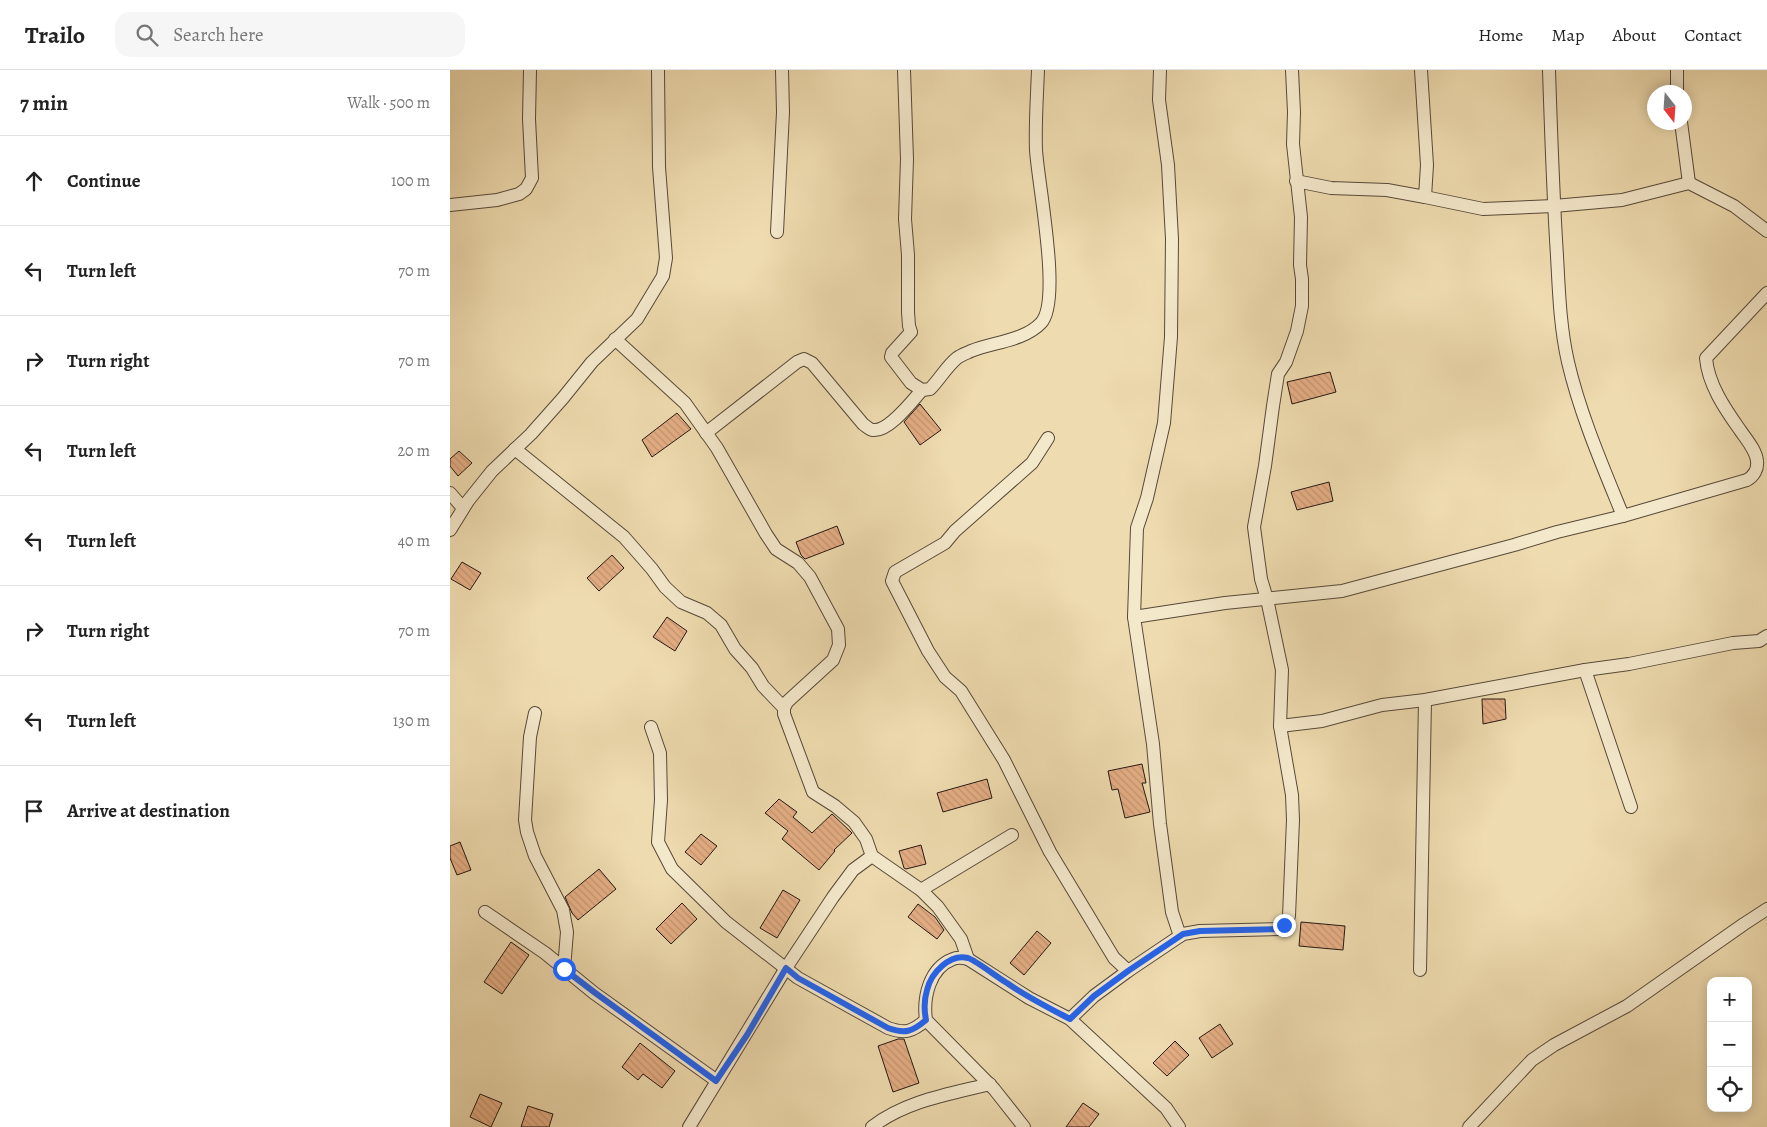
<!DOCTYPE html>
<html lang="en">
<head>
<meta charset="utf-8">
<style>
	body { margin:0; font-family:Alegreya,serif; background:#f6f6f6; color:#222 }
	.controls { position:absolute; right:15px; bottom:15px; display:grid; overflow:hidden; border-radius:10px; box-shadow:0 2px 12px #0003 }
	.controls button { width:45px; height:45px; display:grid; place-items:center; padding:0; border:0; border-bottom:1px solid #e0e0e0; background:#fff; color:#222; font:25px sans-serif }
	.compass { position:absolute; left:1197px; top:15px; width:45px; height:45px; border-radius:50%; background:#fff; box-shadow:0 2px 12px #0003; rotate:163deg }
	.stop { position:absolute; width:15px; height:15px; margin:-11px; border:4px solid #2563eb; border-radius:50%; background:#fff }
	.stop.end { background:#2563eb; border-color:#fff; box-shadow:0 1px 5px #0008 }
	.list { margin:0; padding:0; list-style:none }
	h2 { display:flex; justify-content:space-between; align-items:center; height:65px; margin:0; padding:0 20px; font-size:21px }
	h2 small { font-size:16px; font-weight:400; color:#767676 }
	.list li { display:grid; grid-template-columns:32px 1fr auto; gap:15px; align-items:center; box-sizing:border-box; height:90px; padding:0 20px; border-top:1px solid #e0e0e0 }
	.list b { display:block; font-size:19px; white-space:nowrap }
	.list em { font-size:16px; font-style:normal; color:#767676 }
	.icon { flex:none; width:28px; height:28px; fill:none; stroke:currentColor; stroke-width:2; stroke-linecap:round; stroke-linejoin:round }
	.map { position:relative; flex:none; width:1317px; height:1057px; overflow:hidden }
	header { display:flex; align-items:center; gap:30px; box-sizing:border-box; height:70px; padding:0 25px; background:#fff; border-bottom:1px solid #e0e0e0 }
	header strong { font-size:24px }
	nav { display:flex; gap:28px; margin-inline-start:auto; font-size:18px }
	.search { width:350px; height:45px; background:#f6f6f6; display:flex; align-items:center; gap:12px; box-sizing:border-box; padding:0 18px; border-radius:15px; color:#767676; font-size:19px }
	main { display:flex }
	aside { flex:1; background:#fff }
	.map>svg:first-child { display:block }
</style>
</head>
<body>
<header>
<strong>Trailo</strong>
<div class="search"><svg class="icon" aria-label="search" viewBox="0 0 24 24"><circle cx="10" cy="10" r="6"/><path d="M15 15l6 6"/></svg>Search here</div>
<nav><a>Home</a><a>Map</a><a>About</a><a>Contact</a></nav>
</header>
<main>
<aside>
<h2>7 min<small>Walk · 500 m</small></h2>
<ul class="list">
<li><svg class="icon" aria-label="ahead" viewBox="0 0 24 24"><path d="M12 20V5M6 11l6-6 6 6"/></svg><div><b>Continue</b></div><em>100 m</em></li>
<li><svg class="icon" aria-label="left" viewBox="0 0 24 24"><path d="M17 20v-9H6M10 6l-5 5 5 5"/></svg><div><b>Turn left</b></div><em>70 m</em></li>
<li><svg class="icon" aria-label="right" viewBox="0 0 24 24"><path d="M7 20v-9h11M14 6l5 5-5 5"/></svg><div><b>Turn right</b></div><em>70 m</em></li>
<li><svg class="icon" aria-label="left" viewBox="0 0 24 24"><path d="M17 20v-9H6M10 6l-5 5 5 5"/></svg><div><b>Turn left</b></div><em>20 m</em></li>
<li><svg class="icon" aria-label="left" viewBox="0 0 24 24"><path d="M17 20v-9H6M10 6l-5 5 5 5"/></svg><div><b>Turn left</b></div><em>40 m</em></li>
<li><svg class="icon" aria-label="right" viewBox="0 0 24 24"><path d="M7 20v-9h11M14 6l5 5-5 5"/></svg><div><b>Turn right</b></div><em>70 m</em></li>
<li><svg class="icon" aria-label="left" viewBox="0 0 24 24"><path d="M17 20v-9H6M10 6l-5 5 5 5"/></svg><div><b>Turn left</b></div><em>130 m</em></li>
<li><svg class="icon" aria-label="arrive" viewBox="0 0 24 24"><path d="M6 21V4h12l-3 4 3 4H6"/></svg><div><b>Arrive at destination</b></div></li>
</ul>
</aside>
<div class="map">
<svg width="1317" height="1057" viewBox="0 0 1317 1057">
	<defs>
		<pattern id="building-back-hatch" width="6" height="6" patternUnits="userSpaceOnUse" patternTransform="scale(1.25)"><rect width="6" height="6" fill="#e5ae85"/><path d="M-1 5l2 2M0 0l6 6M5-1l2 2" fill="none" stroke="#c49572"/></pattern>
	</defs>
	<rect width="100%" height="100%" fill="#eedbaf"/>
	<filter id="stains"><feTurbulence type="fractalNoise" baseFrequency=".004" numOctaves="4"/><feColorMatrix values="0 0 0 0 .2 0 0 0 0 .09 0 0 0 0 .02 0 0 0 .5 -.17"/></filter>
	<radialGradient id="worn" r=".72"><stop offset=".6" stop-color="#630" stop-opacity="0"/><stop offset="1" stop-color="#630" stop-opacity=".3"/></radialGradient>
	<g fill="url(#building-back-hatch)" stroke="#251812">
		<polygon points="880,302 886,322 842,334 837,312"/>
		<polygon points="470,334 491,360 470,375 454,352"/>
		<polygon points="227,343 241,359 202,387 192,370"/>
		<polygon points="9,381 22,393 8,406 0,396 0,389"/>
		<polygon points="879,412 883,431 847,440 841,422"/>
		<polygon points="387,456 394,474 355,489 351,485 346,472"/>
		<polygon points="162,485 174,498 149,521 137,508"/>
		<polygon points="12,492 31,503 20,520 1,509"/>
		<polygon points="217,547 237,561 225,581 203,567"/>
		<polygon points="1032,629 1055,629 1056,649 1033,654"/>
		<polygon points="692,694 696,713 692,713 700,742 675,748 668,719 662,720 658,701"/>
		<polygon points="537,709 542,728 493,742 487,723"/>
		<polygon points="329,729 347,742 343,747 362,763 382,744 402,763 384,780 385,781 369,800 332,769 338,761 315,743"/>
		<polygon points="251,764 267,776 251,795 235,782"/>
		<polygon points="10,772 21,800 7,805 0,788 0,776"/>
		<polygon points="471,775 476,794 456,799 454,798 449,781"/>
		<polygon points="149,799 166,819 128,850 122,843 115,827"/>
		<polygon points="333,820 350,830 327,868 310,858"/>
		<polygon points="232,833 247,849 221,874 206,859"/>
		<polygon points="468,834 485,847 494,860 487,869 458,847"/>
		<polygon points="851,852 895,856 893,880 849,876"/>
		<polygon points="587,861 601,873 574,905 560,893"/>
		<polygon points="61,872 79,885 52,924 34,912"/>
		<polygon points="770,954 783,974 762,988 749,968"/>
		<polygon points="448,969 454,969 469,1013 443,1022 428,976"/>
		<polygon points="725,971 739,985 717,1006 703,993"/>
		<polygon points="190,973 225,1001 212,1018 193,1004 188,1010 172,997"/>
		<polygon points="30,1024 52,1033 41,1057 20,1047"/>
		<polygon points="633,1033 649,1044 639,1057 616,1057"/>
		<polygon points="78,1036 103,1044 99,1057 71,1057"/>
	</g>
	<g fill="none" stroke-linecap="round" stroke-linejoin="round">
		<defs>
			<g id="street">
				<path d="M454,0L457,89L455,149L458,185V242L459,256L461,262L442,283L441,287L461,313L472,320L480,319C489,310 497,296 507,288C511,285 517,283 521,281C543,272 574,271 591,253C612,231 588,114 586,80C585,54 587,27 588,0"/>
				<polyline points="710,0 709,30 718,95 722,169 721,267 714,353 697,428 687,458 684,547 703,674 710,754 722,842 730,866"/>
				<path d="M1099,0C1101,62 1103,124 1107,186C1109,222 1110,257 1118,292C1130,344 1153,397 1173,446"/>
				<polyline points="1227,0 1227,22"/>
				<polyline points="1231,52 1239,113"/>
				<polyline points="846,111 881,118 937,120 975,127 977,95 971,0"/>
				<polyline points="975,127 1033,139 1104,136 1172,130 1239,113 1284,136 1317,161"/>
				<polyline points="0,135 47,130 69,124 76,119 82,108 79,49 80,0"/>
				<polyline points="327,162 333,42 332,0"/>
				<polyline points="165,269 235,333 267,378 316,464 326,479 348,493 360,507 388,559 389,575 383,590 337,632 334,638 334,644 363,722 385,736 404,752 416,769 422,786 471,820 488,837 511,869 518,889 579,928 620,949 716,1038 729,1057"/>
				<path d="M256,363L347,292L354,289L362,293L413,354C416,356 420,360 423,360C439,362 462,331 472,320"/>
				<polyline points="598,368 582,393 505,461 495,473 445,502 442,511 478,581 495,607 511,621 554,690 600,782 664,888 678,901"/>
				<polyline points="65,379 174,467 202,499 215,517 231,532 257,543 271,555 285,579 302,598 313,616 334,638"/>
				<polyline points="0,423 13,438"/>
				<polyline points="0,460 18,431 42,401 81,364 113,328 142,292 187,249 213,206 216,188 209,97 208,0"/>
				<path d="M684,547L775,533L892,521L1064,475L1107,462L1173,446L1297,410C1304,406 1308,399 1307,391C1306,380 1296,369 1290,360C1275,339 1258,314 1256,288L1317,223"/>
				<polyline points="1135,600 1181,737"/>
				<polyline points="85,643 80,667 75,750 77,762 85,786 113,840 117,862 114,899"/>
				<polyline points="830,656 872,651 932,635 975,630 1135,600 1179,594 1283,573 1309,571 1317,566"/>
				<path d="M201,657L210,683L211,730L208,772L222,799L276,852L348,908L438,958C455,964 462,962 476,950"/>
				<polyline points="471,820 562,765"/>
				<polyline points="35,842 95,883 144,923 267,1011"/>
				<path d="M518,889C514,888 507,887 503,889C479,898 473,928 476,950L544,1019L574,1057"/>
				<polyline points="970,900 975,630"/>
				<polyline points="620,949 644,926 678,901 733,864 750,861 830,859 834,855 839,846 843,750 842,725 830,656 832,600 817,529 811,509 804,457 815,396 823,336 828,304 836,292 847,261 852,236 852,209 850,195 851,147 843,74 844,42 842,0"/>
				<polyline points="239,1057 336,898 383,827 403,800 422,786"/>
				<path d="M422,1057C455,1031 500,1024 540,1014"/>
				<polyline points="1019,1057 1082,990 1104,975 1177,936 1294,854 1317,839"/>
			</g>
		</defs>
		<use href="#street" stroke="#574939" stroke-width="14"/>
		<use href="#street" stroke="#f4e8cb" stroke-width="12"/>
	</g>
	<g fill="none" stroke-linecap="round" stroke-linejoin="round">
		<path stroke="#2563eb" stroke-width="6" d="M114,899L144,922L266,1011L297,965L336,898L348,908L438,958C455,964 462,962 476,950C474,940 474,930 477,920C481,903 500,883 518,888C527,891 548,908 557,913C577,927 599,938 620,949L644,926L678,901L733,864L750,861L830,859L834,855"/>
	</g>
	<rect width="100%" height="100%" filter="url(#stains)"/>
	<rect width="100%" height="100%" fill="url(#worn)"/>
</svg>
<div class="controls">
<button>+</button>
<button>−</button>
<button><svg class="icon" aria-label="locate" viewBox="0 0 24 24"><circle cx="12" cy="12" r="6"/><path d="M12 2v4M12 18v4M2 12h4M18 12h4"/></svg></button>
</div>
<svg class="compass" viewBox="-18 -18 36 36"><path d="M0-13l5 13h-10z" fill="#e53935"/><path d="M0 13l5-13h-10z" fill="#767676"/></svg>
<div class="stop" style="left:114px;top:899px"></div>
<div class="stop end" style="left:834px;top:855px"></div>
</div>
</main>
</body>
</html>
